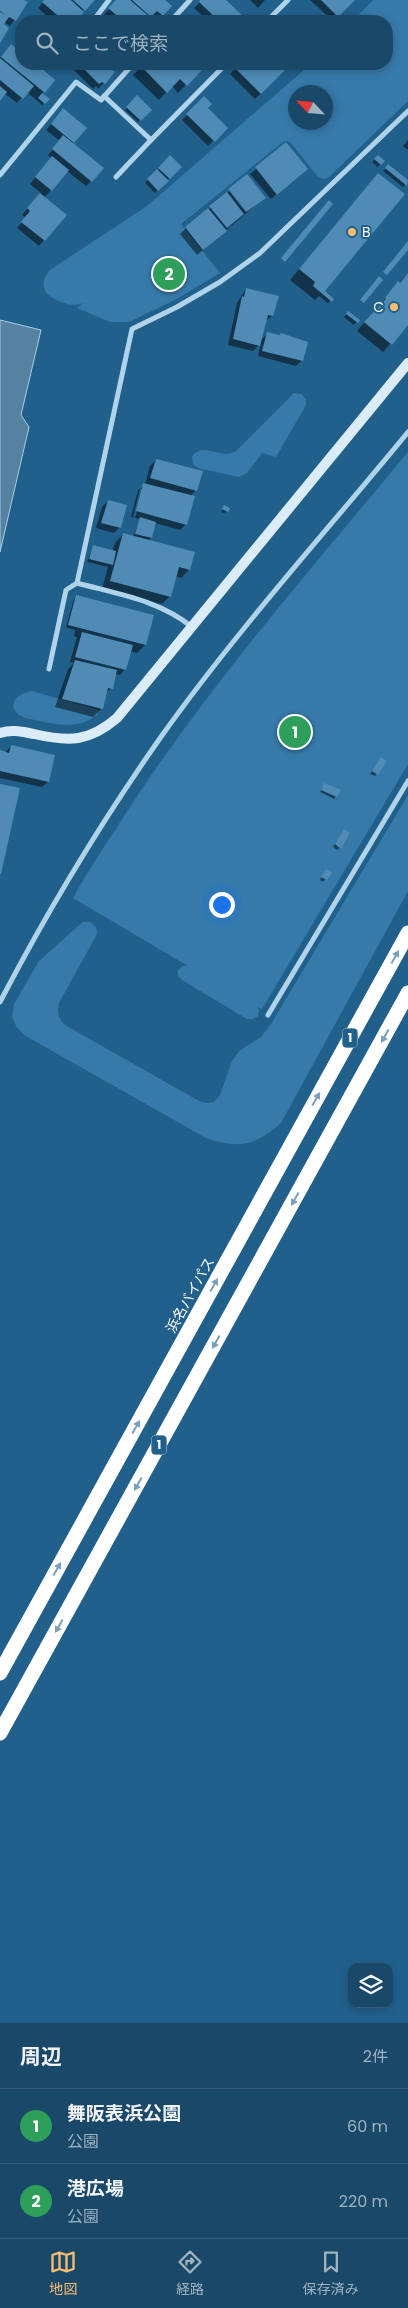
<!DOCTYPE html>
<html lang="ja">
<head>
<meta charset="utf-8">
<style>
	body { margin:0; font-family:Poppins,"Noto Sans JP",sans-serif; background:#234f6f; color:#f1f3f6 }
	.controls { position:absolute; right:15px; bottom:15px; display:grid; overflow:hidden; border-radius:10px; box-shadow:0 2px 8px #0003 }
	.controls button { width:45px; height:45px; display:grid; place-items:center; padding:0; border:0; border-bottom:1px solid #38607d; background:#1a4869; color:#f1f3f6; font:25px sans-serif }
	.compass { position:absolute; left:288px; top:85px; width:45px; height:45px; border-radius:50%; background:#1a4869; box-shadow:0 2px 8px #0003; rotate:296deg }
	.you { position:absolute; left:221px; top:904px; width:18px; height:18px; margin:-12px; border:4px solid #fff; border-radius:50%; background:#1a73e8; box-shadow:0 0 0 8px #1a73e833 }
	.badge { display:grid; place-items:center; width:32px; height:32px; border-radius:50%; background:#f7bd71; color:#fff; font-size:16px; font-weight:700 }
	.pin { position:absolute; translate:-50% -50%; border:2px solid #fff; box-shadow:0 1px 5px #0006 }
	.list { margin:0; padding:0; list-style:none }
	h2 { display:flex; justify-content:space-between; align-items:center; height:65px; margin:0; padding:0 20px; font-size:21px }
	h2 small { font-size:16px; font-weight:400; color:#9fb2c0 }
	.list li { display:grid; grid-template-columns:32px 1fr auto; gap:15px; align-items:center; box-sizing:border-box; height:75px; padding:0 20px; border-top:1px solid #38607d }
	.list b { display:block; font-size:19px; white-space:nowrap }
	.list p { margin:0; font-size:16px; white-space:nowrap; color:#9fb2c0 }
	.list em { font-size:16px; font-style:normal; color:#9fb2c0 }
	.icon { flex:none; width:28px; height:28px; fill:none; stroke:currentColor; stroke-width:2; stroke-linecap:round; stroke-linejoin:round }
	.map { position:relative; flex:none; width:408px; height:2023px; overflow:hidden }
	.search { position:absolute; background:#1a4869; box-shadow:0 2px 8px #0003; left:15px; right:15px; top:15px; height:55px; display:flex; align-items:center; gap:12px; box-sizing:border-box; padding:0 18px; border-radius:20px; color:#9fb2c0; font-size:19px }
	.sheet { height:215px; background:#1a4869 }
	nav { display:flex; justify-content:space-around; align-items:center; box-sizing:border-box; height:70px; border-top:1px solid #38607d; background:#1a4869; font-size:14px; color:#9fb2c0 }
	nav a { display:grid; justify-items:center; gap:2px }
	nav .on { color:#f7bd71 }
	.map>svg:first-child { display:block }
</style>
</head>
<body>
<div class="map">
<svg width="408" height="2023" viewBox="0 0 408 2023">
	<rect width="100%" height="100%" fill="#22608c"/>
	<g fill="#367aa9" fill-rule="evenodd">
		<path d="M373,0H408V101L328,178L323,179L318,177L291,143L287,141L283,142L181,224L220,273L173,301L129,322H110L77,308L84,303C70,308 56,301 46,293C42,283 43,278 50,270L147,206L311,64H387V21H353ZM296,92H326V122H296Z"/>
		<path d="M294,393L301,394L306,399V405L276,457L262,453L247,473L239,477L198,468L193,464L192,457C203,440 220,461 236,451Z"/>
		<path d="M408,452V764L262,1009L257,1007L259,1010L258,1016L253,1019H247L182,980L178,976V970L183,966H188L73,898C86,874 102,850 117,827C202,693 307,574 408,452Z"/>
		<path d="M32,691L95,709L98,711V714C80,730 57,725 35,720C29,719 22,718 17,713C6,702 22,692 32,691Z"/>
		<path d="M408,795V891L281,1123C255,1146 239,1149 206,1138L24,1035L16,1026L12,1016L14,1004L39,961L77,927L83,922H90L96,927L97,934L59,1003C57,1013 58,1018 65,1025L199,1101L207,1103L214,1102L220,1095L232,1061L239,1051L261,1037L271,1024Z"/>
	</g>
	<polygon fill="#56819f" stroke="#a3d0ec" points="0,320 41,330 21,415 29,427 0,552"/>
	<g fill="#0007" fill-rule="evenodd">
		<polygon points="0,0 22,0 26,3 10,26 4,22 0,41"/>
		<polygon points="45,0 93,0 74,21 52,21 38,8"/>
		<polygon points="117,0 165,0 162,15 157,21 151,16 147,21 105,21 108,19 104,15"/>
		<polygon points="202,0 224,0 244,19 242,21 208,21 194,8"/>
		<polygon points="250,0 265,0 258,8"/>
		<polygon points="310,0 354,0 333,21"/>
		<polygon points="12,46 21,54 21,64 34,64 54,80 42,94 48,99 42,105 27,92 17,103 4,93 0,99 0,58"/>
		<polygon points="68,64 107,64 105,66 113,73 98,89 96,86 93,89"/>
		<polygon points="144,64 195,64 201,69 178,93 172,86 159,100 133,75"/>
		<polygon points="240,64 290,64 255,99 230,74"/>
		<polygon points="137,97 150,110 138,122 125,110"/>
		<polygon points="204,98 206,108 226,128 208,146 182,120"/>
		<polygon points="58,116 85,128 72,144 91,181 86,186 67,171 44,198 44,240 39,246 17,228 26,217 22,215 41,193 30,184 51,158 48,155 60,141 46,130"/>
		<polygon points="408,140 408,150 403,146"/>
		<polygon points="286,144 301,175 271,199 250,174"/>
		<polygon points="378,156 383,161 378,167 372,162"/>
		<polygon points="170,157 180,167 155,193 145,183"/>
		<polygon points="389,165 408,181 403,187 383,171"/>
		<polygon points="378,174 323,291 332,299 328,303 319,296 315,300 290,280"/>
		<polygon points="247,176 264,198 197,255 180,234"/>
		<polygon points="408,273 408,323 383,352 357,331"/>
		<polygon points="246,289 272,316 265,321 260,341 268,333 294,337 302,360 296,366 258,356 261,343 253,351 228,345 237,303"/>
		<polygon points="348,312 358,320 354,325 344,317"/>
		<path d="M156,460L196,490L190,496L186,524L180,530L155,523L151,538L148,541L189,570L181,578L175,576L170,596L162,604L102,589L108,567L87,562L93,547L112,552L115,543L123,534L133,537L140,519L131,517L138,490L145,485L150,466ZM140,489H143L135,518L133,517Z"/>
		<polygon points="108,501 120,527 114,533 96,528 102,507"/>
		<polygon points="225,507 227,511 224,513 221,512"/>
		<polygon points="76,596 152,616 145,645 137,653 130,651 125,669 120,675 115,674 111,688 105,694 101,709 93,717 55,707 68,669 74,663 70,662 77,637 74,636 75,630 66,627 74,599"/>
		<polygon points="11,746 54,755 48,782 42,787 0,778 0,752 5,753"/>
		<polygon points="381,758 377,774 375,776 370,774"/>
		<polygon points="325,784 336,796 334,799 320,792"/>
		<polygon points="342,834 340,848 337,850 333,847"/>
		<polygon points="324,873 330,873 323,882 320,880"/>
	</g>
	<g fill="#4f8bb5">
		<polygon points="0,0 24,0 28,2 16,21 9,17 4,24 9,28 0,43 0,12 5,14 0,11"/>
		<polygon points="44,0 71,0 84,12 76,21 64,21 42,2"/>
		<polygon points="73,0 95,0 85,11"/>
		<polygon points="116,0 130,0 151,18 148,21 123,21 108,8"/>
		<polygon points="132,0 165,0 172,6 163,16 157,11 151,17"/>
		<polygon points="200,0 226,0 246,19 244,21 219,21 199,2"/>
		<polygon points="321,0 355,0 338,17"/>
		<polygon points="11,44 21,52 21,64 36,64 55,80 45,93 1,57"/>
		<polygon points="0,58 34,86 23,99 0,80"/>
		<polygon points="79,64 105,64 115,72 105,84 102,82 99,84"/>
		<polygon points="143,64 197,64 203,69 187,86 180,79 167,93 141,66"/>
		<polygon points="239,64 287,64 289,66 261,94 235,68"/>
		<polygon points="0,86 7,92 0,101"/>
		<polygon points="42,93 50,99 45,104 38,98"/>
		<polygon points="137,95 152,110 141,121 126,107"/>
		<polygon points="204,96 212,104 208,108 228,128 215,142 186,114"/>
		<polygon points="63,108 87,128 74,143 51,124"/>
		<polygon points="63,135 104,168 92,182 52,149"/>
		<polygon points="286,142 308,169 277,195 255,167"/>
		<polygon points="170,155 182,167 170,179 158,168"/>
		<polygon points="378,155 385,161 381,165 374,159"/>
		<polygon points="52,156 69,170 52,191 35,177"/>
		<polygon points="388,164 408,180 407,186 385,168"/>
		<polygon points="157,169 169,181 158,191 147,179"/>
		<polygon points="378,173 405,194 325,291 334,299 332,302 313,286 315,282 299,269"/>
		<polygon points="247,174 266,198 246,212 228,189"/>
		<polygon points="227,192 244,214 227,228 209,206"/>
		<polygon points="40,193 67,215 45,241 21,222 30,211 27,208"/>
		<polygon points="329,200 333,204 285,262 281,258"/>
		<polygon points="208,208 227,231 203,250 185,227"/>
		<polygon points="408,241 408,250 387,275 383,272"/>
		<polygon points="408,273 408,325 392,345 364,322 386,299 385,298 398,281 400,283"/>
		<polygon points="379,276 383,280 364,303 360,300"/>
		<polygon points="246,288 279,296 273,316 268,315 260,346 233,339 242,296 244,297"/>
		<polygon points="348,311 360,320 358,323 346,314"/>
		<polygon points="267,332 280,335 281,333 308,342 303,361 262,351"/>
		<polygon points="156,459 203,471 197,491 150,478"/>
		<polygon points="143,483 195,496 187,525 136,511"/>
		<polygon points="108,500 127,505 121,528 101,523"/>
		<polygon points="224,505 230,508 228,512 222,509"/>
		<polygon points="140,517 156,522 152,538 135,534"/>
		<polygon points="123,533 195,552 190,570 179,567 171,597 110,581"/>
		<polygon points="93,545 116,551 113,565 89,559"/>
		<polygon points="76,595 154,615 146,645 68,625"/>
		<polygon points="82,632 133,645 126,670 75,657"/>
		<polygon points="75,660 117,670 113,689 108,688 103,709 62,699"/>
		<polygon points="11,745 55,755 49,782 0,771 0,750 9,753"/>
		<polygon points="381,757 387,761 378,775 372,771"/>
		<polygon points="324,783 341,790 337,797 321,790"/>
		<polygon points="0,784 20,788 1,874 0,874"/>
		<polygon points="344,829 350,833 341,849 335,844"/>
		<polygon points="326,869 332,873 327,880 321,877"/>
	</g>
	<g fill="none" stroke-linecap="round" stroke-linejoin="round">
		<g stroke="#afd3eb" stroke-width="5">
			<polyline points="93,21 109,0"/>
			<polyline points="171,21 190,0"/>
			<polyline points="267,21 288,0"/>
			<polyline points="104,96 151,140 226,64"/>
			<polyline points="0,175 76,82 101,100 133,64"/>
			<polyline points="116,177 151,140"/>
			<polyline points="77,583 132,329 177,307 220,282 260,253 408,111"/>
			<path d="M49,669L66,590L77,583C117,594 159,600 192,627"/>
			<path d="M0,1002C48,910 103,819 163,734C238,629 326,532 408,432"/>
			<polyline points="268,1015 408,781"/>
		</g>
		<path stroke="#dbecf9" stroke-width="10" d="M0,733C12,729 23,732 34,734C69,742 89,742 117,718L408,363"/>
		<g stroke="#fff" stroke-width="15">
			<polyline points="0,1673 408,933"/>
			<polyline points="0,1733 408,993"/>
		</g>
	</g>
	<defs><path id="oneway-solid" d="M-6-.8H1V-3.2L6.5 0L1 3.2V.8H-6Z" transform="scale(1.25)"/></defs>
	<g fill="#7aa0ba">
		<use href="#oneway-solid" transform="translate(395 957) rotate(-61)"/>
		<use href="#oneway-solid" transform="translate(385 1036) rotate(119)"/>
		<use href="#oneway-solid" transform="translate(316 1099) rotate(-61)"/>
		<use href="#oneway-solid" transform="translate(295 1199) rotate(119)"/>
		<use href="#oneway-solid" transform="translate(214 1285) rotate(-61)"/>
		<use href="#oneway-solid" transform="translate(216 1342) rotate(119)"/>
		<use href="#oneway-solid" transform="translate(136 1427) rotate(-61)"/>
		<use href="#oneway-solid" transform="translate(138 1484) rotate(119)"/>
		<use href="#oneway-solid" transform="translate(57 1569) rotate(-61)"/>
		<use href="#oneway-solid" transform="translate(59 1626) rotate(119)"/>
	</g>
	<g fill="#f7bd71" stroke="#22608c" stroke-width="2">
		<circle cx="352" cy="232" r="5"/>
		<circle cx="394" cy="307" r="5"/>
	</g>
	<g text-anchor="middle" stroke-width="4" stroke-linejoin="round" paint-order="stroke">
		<g fill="#22608c" stroke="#bdcfdc" stroke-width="1">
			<rect x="342.5" y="1028.5" width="15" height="19" rx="4"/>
			<rect x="151.5" y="1435.5" width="15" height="19" rx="4"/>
		</g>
		<g font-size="12" font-weight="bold" fill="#fff">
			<text x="350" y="1042">1</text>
			<text x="159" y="1449">1</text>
		</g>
		<g font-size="14" fill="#fff" stroke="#22608c" text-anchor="start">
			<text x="362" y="237">B</text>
			<text x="384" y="312" text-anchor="end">C</text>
		</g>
		<g font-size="14" fill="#fff" stroke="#22608c">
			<text transform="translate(190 1295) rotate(-61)" y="5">浜名バイパス</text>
		</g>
	</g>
</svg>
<div class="controls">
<button><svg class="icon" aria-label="layers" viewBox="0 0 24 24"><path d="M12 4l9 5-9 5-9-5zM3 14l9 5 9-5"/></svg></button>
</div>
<svg class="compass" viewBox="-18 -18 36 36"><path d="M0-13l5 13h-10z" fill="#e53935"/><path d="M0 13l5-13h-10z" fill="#9fb2c0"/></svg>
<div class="you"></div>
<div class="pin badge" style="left:295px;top:732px;background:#2e9e5b">1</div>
<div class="pin badge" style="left:169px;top:274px;background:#2e9e5b">2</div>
<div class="search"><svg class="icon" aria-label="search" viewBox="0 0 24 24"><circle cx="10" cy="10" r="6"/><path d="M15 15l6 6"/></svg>ここで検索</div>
</div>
<section class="sheet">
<h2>周辺<small>2件</small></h2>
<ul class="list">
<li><span class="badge" style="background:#2e9e5b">1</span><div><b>舞阪表浜公園</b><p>公園</p></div><em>60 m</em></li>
<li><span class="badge" style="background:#2e9e5b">2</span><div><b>港広場</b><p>公園</p></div><em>220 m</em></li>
</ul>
</section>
<nav>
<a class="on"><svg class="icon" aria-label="map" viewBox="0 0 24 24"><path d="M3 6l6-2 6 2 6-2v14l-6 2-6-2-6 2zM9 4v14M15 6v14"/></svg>地図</a>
<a><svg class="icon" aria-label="directions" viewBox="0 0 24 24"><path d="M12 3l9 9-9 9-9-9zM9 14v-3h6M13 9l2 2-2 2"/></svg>経路</a>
<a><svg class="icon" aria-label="saved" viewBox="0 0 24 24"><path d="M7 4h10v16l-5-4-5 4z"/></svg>保存済み</a>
</nav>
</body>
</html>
